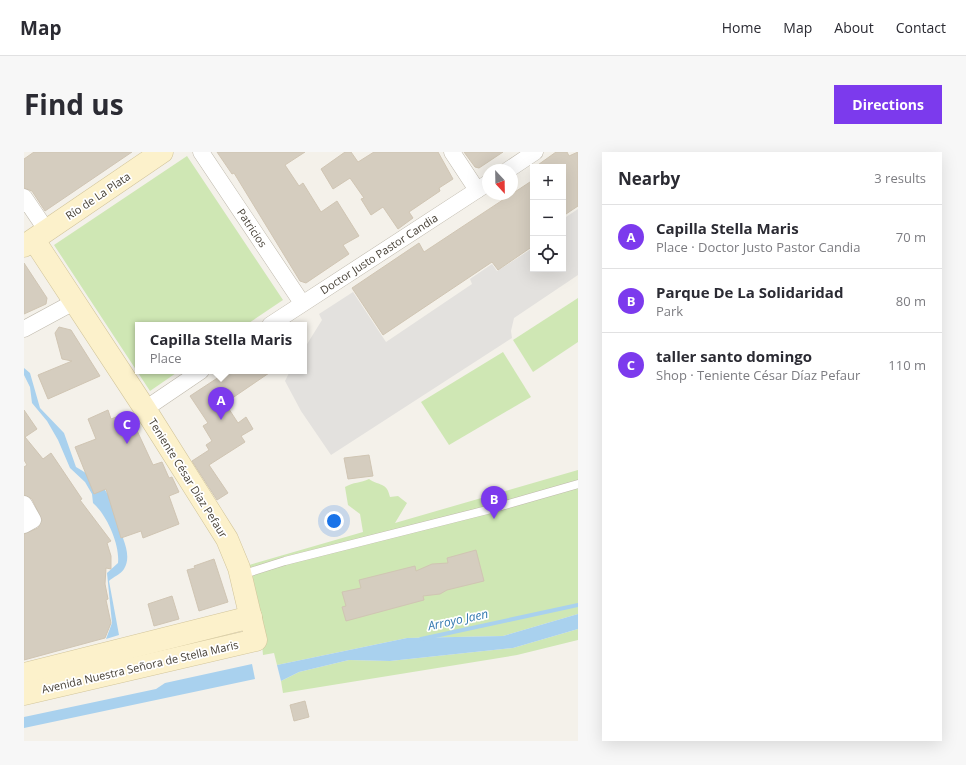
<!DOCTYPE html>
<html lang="en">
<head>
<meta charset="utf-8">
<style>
	body { margin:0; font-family:"Open Sans",sans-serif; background:#f7f7f7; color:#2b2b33 }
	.controls { position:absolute; right:12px; top:12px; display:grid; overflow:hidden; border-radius:0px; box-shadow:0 4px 16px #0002 }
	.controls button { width:36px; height:36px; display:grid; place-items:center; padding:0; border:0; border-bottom:1px solid #e1e1e2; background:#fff; color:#2b2b33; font:20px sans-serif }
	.compass { position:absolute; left:458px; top:12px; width:36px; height:36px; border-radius:50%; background:#fff; box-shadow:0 4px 16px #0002; rotate:158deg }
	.you { position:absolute; left:310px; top:369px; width:14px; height:14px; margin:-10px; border:3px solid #fff; border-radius:50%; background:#1a73e8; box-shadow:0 0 0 6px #1a73e833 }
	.badge { display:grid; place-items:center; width:26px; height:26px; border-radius:50%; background:#7c3aed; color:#fff; font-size:13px; font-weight:700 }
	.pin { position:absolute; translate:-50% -33px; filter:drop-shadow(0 1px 2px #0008) }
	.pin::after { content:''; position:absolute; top:21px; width:14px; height:12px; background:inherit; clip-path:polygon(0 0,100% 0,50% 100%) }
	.popup { position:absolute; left:111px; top:170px; width:172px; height:52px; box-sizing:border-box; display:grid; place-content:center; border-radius:0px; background:#fff; filter:drop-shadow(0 1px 3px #0005); font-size:13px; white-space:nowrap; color:#7c7c81 }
	.popup b { font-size:15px; color:#2b2b33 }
	.popup::after { content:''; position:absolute; left:50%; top:100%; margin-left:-8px; border:8px solid transparent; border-top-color:#fff }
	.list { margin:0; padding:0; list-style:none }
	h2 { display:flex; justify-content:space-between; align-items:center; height:52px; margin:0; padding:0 16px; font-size:17px }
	h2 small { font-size:13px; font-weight:400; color:#7c7c81 }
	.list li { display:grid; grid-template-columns:26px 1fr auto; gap:12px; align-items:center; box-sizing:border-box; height:64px; padding:0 16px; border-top:1px solid #e1e1e2 }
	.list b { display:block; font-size:15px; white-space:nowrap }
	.list p { margin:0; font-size:13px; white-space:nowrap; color:#7c7c81 }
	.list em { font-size:13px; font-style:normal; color:#7c7c81 }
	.icon { flex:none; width:22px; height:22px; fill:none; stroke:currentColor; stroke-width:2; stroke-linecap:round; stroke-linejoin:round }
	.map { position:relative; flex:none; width:554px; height:589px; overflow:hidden; border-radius:0px }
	header { display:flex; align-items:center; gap:24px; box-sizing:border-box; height:56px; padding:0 20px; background:#fff; border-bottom:1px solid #e1e1e2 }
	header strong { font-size:19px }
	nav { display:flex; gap:22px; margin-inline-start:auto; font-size:14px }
	.intro { display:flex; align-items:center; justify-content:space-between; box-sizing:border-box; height:96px; padding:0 24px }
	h1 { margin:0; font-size:28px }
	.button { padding:10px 18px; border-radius:0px; background:#7c3aed; color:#fff; font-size:14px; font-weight:700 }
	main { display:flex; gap:24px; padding:0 24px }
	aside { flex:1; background:#fff; border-radius:0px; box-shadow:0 4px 16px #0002 }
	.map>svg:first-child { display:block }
</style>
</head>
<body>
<header>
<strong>Map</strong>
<nav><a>Home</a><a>Map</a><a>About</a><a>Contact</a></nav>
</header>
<div class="intro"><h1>Find us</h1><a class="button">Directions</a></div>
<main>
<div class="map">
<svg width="554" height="589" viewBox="0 0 554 589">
	<rect width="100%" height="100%" fill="#f4f1ea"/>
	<g fill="#cfe7b4">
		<polygon points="163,4 259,148 222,173 114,173 114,219 155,219 126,239 30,93"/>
		<polygon points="554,146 554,190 509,220 489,188"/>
		<polygon points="479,200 507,245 425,293 397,250"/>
		<path d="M554,318V462L479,484L383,486L253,513L250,501L239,503L237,482L218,415L339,380L336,362L324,353L321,335C329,330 337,331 345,327C355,334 363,330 366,345L374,344L383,351L371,371Z"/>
		<polygon points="554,477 554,488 493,503 259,541 257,529 275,520 325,508 366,509 489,496"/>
	</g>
	<polygon fill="#e3e1de" points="554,57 554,123 490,166 487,179 488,186 307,303 277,259 261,229 266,219 280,219 280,197 298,168 295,162 329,140 362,190 448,132 446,127 468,112 473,119 509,96 509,117 539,117 539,67"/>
	<g fill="#a9d1ee">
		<path d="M0,216L6,221L16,256L40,281L52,315C62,321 74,328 81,338C88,348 90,358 93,370C97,384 109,402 100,417C97,422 89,425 85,429L95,483L82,487L88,471L83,421L94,411C96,393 83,363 69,351L68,342L61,330L46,316L34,288L23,269L8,251L6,235L0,223Z"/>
		<polygon points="554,462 554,477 489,496 366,509 325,508 275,520 257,529 253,513 383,486 479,484"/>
		<polygon points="228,512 231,527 0,576 0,565 132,537 141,531"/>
	</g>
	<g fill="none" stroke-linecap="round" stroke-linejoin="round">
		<polyline stroke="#a9d1ee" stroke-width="4" points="397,487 554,453"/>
	</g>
	<g fill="#d5cdbf" stroke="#d0c5b3">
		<polygon points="10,0 108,0 21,59 8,39 0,36 0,7"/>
		<polygon points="193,0 281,0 261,13 275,34 279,31 297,60 313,49 335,84 319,93 325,102 282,131 276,129 210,21 208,22"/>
		<polygon points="321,0 327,0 334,10 350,0 414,0 429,27 415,36 416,39 385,60 389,66 374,77 359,55 347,63 337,47 340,46 326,26 309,37 297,17"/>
		<polygon points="440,0 479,0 455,16 451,15"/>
		<polygon points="532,0 543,0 545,4 554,0 554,54 539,64 539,15 511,15"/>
		<polygon points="509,28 509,94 474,118 468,110 359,183 328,136 395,91 400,100"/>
		<polygon points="0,111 23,146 22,152 0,162"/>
		<polygon points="35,175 47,178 76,224 24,247 14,223 48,209 38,207 31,181"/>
		<polygon points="199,219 248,219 201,251 214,271 222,265 229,277 217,284 221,290 185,313 204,341 193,348 168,309 185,298 182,293 188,289 179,274 184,271 166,244 195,225 194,223"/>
		<polygon points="0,258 13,277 1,285 19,307 27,301 58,347 56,348 87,389 83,391 87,404 87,417 82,416 81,432 84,447 82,448 87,471 81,486 0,508 0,382 14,376 18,368 8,347 0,343 0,315 3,313 0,308"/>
		<polygon points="84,258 87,267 103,261 109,270 129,313 138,310 145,326 148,325 155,340 145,344 155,372 119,386 117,379 97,386 82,337 70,342 51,295 72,287 64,267"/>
		<polygon points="345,303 349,324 324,327 320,306"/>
		<polygon points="452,398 460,429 423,438 416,442 399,444 400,448 322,469 318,455 322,454 318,440 337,436 335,428 391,414 392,419 408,412 424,411 423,406"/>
		<polygon points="190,407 204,450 175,459 163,418 171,416 170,414"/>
		<polygon points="148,444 155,467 130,474 124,452"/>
		<polygon points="281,549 285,565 270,569 266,553"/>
	</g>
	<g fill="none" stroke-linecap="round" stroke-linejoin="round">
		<defs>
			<polyline id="lane" points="217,423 261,409 467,357 554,332"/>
			<g id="street">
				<polyline points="177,0 278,151"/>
				<polyline points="428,0 453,38"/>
				<polyline points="484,18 511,0"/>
				<polyline points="0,45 23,79"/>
				<polyline points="246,173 464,31"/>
				<polyline points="0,177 50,150"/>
				<polyline points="121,257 177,219"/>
				<polyline points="0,352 9,368 0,373"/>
			</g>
			<g id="secondary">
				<polyline points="0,94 138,0"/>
				<polyline points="0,522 227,465"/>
				<polyline points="0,542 232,488 215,416 203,387 121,257 10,88"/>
			</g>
		</defs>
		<use href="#lane" stroke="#bfb9ac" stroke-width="9"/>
		<use href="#street" stroke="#bfb9ac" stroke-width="17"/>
		<use href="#secondary" stroke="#d2c59b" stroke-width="23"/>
		<use href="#lane" stroke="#fff" stroke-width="8"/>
		<use href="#street" stroke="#fff" stroke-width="16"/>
		<use href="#secondary" stroke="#fcf1cb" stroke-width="22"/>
	</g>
	<g text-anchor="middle" stroke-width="3.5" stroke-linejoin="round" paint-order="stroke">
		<g font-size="11" fill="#484238" stroke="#fff">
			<text transform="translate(74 44) rotate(-34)" y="4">Río de La Plata</text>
			<text transform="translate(228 76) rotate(56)" y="4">Patricios</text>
			<text transform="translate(355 102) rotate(-33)" y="4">Doctor Justo Pastor Candia</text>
			<text transform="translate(164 326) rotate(58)" y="4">Teniente César Díaz Pefaur</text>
			<text transform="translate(116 515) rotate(-13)" y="4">Avenida Nuestra Señora de Stella Maris</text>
		</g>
		<g font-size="12" font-style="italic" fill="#357ab0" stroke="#fff">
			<text transform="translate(434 468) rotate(-12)" y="4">Arroyo Jaen</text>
		</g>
	</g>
</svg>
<div class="controls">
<button>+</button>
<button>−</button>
<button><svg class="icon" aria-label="locate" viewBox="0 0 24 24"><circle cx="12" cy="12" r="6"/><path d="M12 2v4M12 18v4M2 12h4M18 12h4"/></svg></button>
</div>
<svg class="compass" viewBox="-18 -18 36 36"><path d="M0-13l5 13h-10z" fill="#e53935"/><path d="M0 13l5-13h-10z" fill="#7c7c81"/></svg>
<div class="you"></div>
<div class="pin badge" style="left:197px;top:268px">A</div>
<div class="popup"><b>Capilla Stella Maris</b>Place</div>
<div class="pin badge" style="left:470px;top:367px">B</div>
<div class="pin badge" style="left:103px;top:292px">C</div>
</div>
<aside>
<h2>Nearby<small>3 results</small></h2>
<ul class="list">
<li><span class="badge">A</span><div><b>Capilla Stella Maris</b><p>Place · Doctor Justo Pastor Candia</p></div><em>70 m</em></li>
<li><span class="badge">B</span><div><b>Parque De La Solidaridad</b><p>Park</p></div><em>80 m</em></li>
<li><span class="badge">C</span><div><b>taller santo domingo</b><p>Shop · Teniente César Díaz Pefaur</p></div><em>110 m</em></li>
</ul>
</aside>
</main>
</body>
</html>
